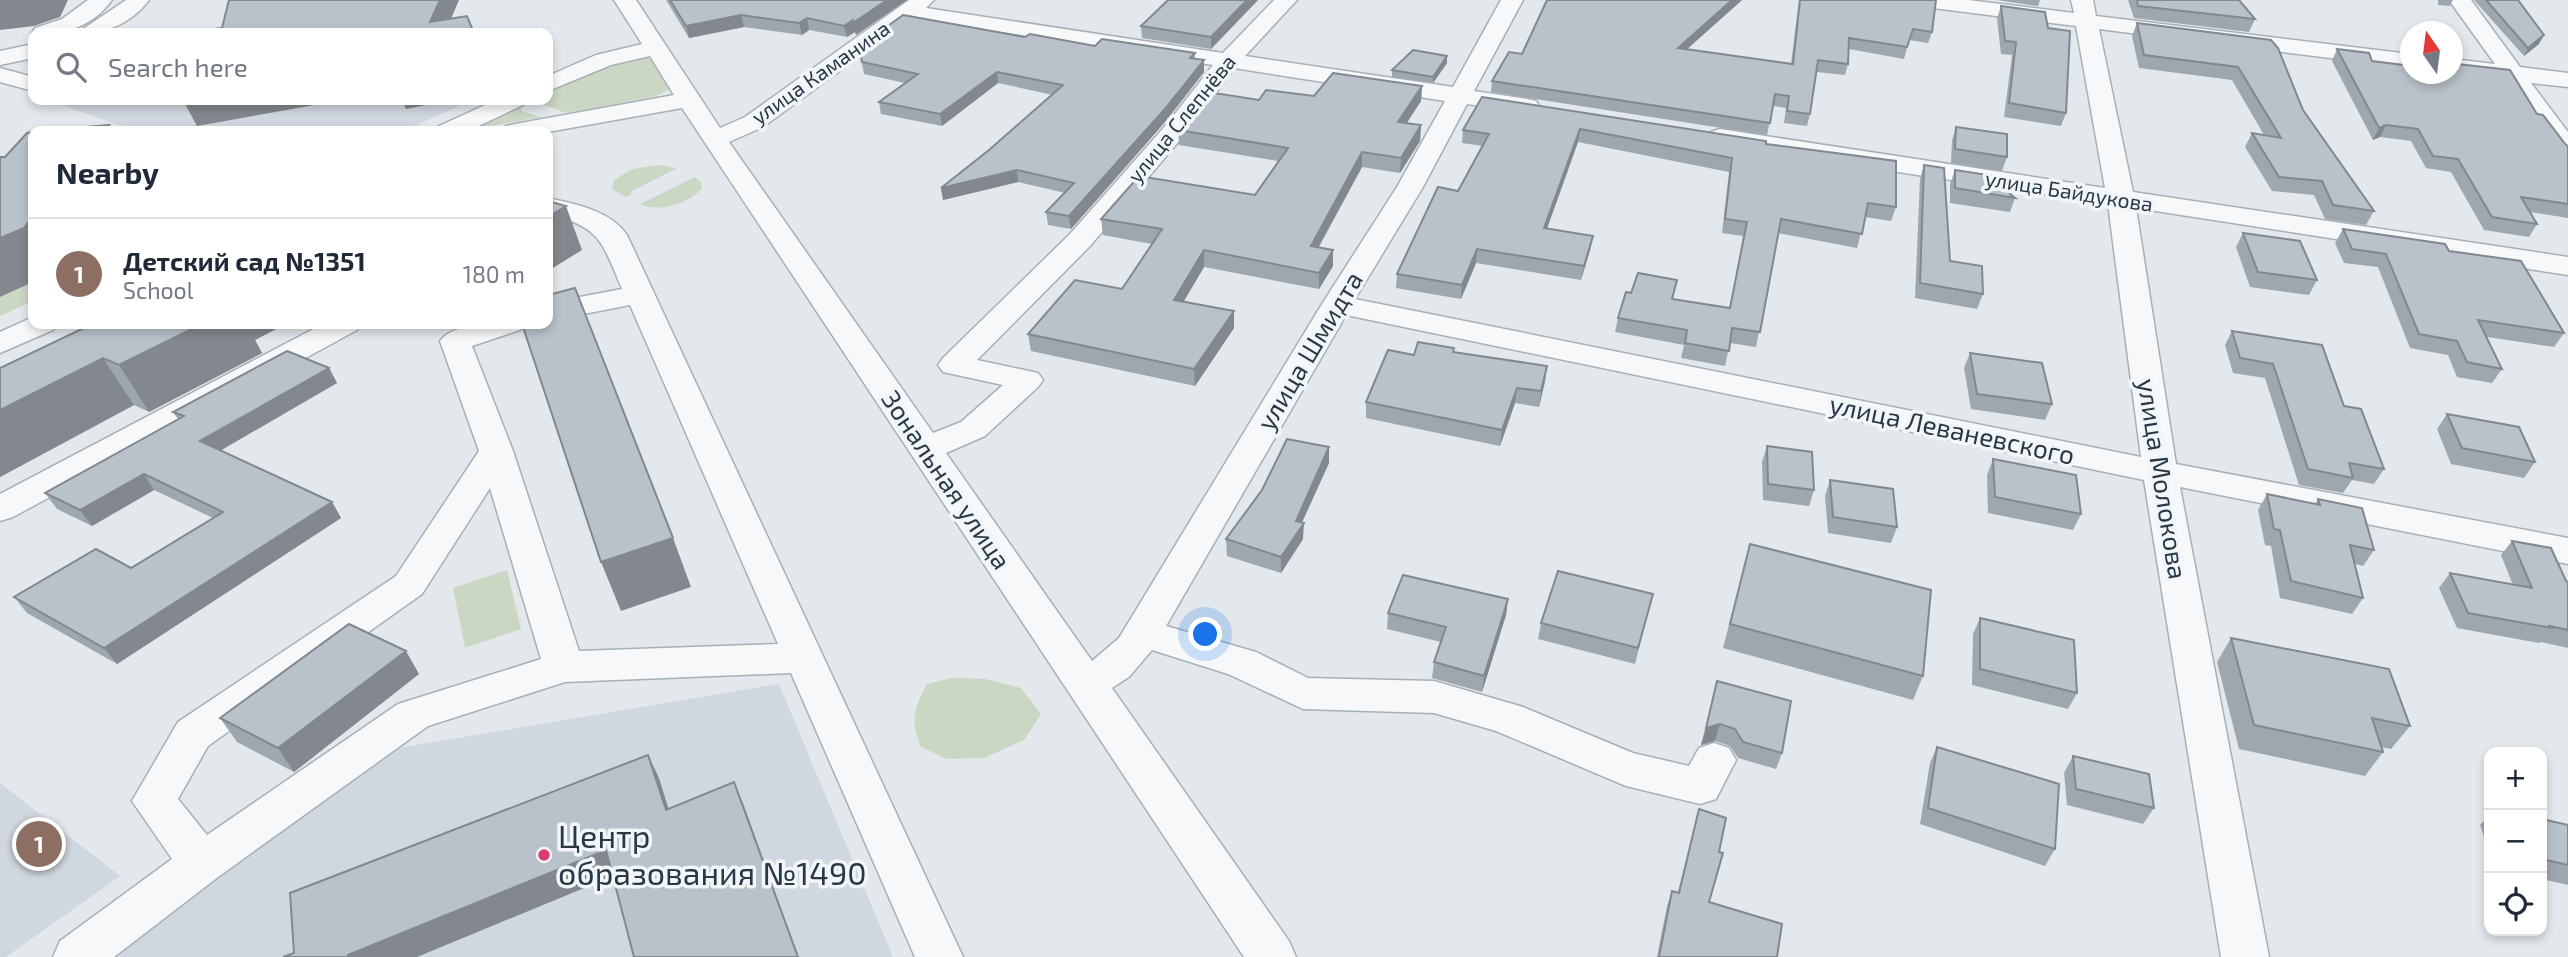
<!DOCTYPE html>
<html lang="en">
<head>
<meta charset="utf-8">
<style>
	body { margin:0; font-family:"Exo 2",sans-serif; background:#f6f6f7; color:#1f2937 }
	.controls { position:absolute; right:21px; bottom:21px; display:grid; overflow:hidden; border-radius:14px; box-shadow:0 4px 10px #0003 }
	.controls button { width:63px; height:63px; display:grid; place-items:center; padding:0; border:0; border-bottom:2px solid #e0e1e3; background:#fff; color:#1f2937; font:35px sans-serif }
	.compass { position:absolute; left:2400px; top:21px; width:63px; height:63px; border-radius:50%; background:#fff; box-shadow:0 4px 10px #0003; rotate:346deg }
	.you { position:absolute; left:1206px; top:635px; width:24px; height:24px; margin:-18px; border:5px solid #fff; border-radius:50%; background:#1a73e8; box-shadow:0 0 0 10px #1a73e833 }
	.badge { display:grid; place-items:center; width:46px; height:46px; border-radius:50%; background:#7c3aed; color:#fff; font-size:23px; font-weight:700 }
	.pin { position:absolute; translate:-50% -50%; border:4px solid #fff; box-shadow:0 2px 7px #0006 }
	.list { margin:0; padding:0; list-style:none }
	h2 { display:flex; justify-content:space-between; align-items:center; height:91px; margin:0; padding:0 28px; font-size:30px }
	h2 small { font-size:23px; font-weight:400; color:#747a83 }
	.list li { display:grid; grid-template-columns:46px 1fr auto; gap:21px; align-items:center; box-sizing:border-box; height:112px; padding:0 28px; border-top:2px solid #e0e1e3 }
	.list b { display:block; font-size:26px; white-space:nowrap }
	.list p { margin:0; font-size:23px; white-space:nowrap; color:#747a83 }
	.list em { font-size:23px; font-style:normal; color:#747a83 }
	.icon { flex:none; width:38px; height:38px; fill:none; stroke:currentColor; stroke-width:2; stroke-linecap:round; stroke-linejoin:round }
	.map { position:relative; flex:none; width:2568px; height:957px; overflow:hidden }
	.search { position:absolute; background:#fff; box-shadow:0 4px 10px #0003; left:28px; top:28px; width:525px; height:77px; display:flex; align-items:center; gap:18px; box-sizing:border-box; padding:0 24px; border-radius:14px; color:#747a83; font-size:26px }
	.panel { position:absolute; background:#fff; box-shadow:0 4px 10px #0003; left:28px; top:126px; width:525px; height:203px; border-radius:14px }
	.map>svg:first-child { display:block }
</style>
</head>
<body>
<div class="map">
<svg width="2568" height="957" viewBox="0 0 2568 957">
	<rect width="100%" height="100%" fill="#e2e8ec"/>
	<g fill="#d0d7de">
		<polygon points="48,100 472,100 403,131 136,131"/>
		<polygon points="779,684 893,957 100,957 374,752"/>
		<polygon points="0,783 120,876 6,957 0,957"/>
	</g>
	<g fill="#cbd6c3">
		<polygon points="639,57 653,58 673,82 668,90 656,96 578,111 563,112 545,105 543,100 548,100 548,89 579,74"/>
		<polygon points="519,102 522,111 541,117 461,131"/>
		<polygon points="660,165 677,168 630,192 632,194 626,197 612,189 614,180 632,169"/>
		<path d="M695,177L701,182L702,188C689,204 658,213 640,204Z"/>
		<polygon points="33,282 33,301 0,316 0,297"/>
		<polygon points="507,570 521,629 465,648 453,588"/>
		<path d="M952,678L985,679L1021,688L1041,714L1024,740L984,758L947,759L921,747C910,720 914,709 927,684Z"/>
	</g>
	<g fill="none" stroke-linecap="round" stroke-linejoin="round">
		<defs>
			<g id="minor">
				<path d="M88,0H112C91,29 61,35 32,33L35,28L62,19Z"/>
				<path d="M126,0H149C131,24 105,34 77,33Z"/>
				<path d="M614,0H636L720,128L745,117L909,0H934L926,8L1223,53L1274,0H1297L1245,56L1453,87L1501,0H1523L1474,91L1527,99L1536,101L1539,106L1536,111L1527,113L1467,104L1423,187L1355,299L2141,457L2108,204L1720,145L1711,142L1707,137L1711,132L1720,129L2105,188L2076,26L1917,6L1910,4L1906,0H1968L2074,13L2071,0H2093L2096,16L2410,54V68L2099,29L2133,192L2568,257V275L2136,208L2176,464L2568,538V564L2180,487L2269,957H2221L2144,480L1346,315L1166,626L1256,652L1308,678L1434,681L1523,707L1633,753L1689,766L1699,748L1714,743L1729,748L1736,760L1716,799L1700,804L1626,786L1496,731L1434,713L1303,709L1228,674L1152,650L1129,677L1112,688L1289,941L1296,957H1244L682,108L548,132L503,131L506,126L515,124L674,95L650,56L611,65L548,91V76L596,55L642,44ZM912,18L1213,65L1167,124L1070,234L943,358L938,365L943,372L1003,385L961,422L933,433L729,142L763,127ZM1234,68L1445,101L1397,187L1322,304L1119,638L1092,661L946,453L985,436L1038,387L1043,380L1038,373L977,360L1090,246L1185,134Z"/>
				<polygon points="2449,0 2471,0 2520,67 2568,73 2568,87 2531,83 2568,132 2568,158 2559,155 2505,79 2452,73 2452,59 2495,64"/>
				<polygon points="33,44 33,58 0,65 0,51"/>
				<polygon points="0,68 33,77 33,91 0,82"/>
				<polygon points="496,100 527,100 523,105 468,131 436,131 439,126"/>
				<path d="M548,198C575,204 610,210 627,235L963,957H915L791,673L565,682L428,726L218,877L114,957H53L60,941L172,859L132,801L178,722L396,576L479,451L440,341C454,321 502,323 524,324L520,330L472,346L513,451L579,651L778,644L630,305L548,321V303L622,289C602,242 601,227 548,214ZM490,488L541,659L398,704L207,835L178,799L208,746L422,594Z"/>
				<polygon points="33,317 33,324 57,324 53,330 0,353 0,332"/>
				<polygon points="323,324 361,324 357,330 13,517 0,521 0,494"/>
			</g>
		</defs>
		<use href="#minor" stroke="#a7b0b7" stroke-width="3"/>
		<use href="#minor" fill="#f6f8fa" fill-rule="evenodd"/>
	</g>
	<g fill="#9fa7ae">
		<polygon points="666,0 907,0 856,35 855,32 847,37 809,30 802,35 744,27 689,38"/>
		<polygon points="1258,0 1211,49 1142,38 1141,26"/>
		<polygon points="1742,0 1687,49 1791,64 1799,0 1936,0 1932,32 1928,43 1909,40 1904,59 1849,49 1848,64 1845,75 1817,72 1810,114 1807,126 1784,123 1786,108 1773,106 1767,135 1491,92 1492,81 1522,54"/>
		<polygon points="1996,0 2040,0 2038,6"/>
		<polygon points="2128,0 2239,0 2255,19 2249,32 2134,18"/>
		<polygon points="2438,0 2453,0 2450,6 2438,5"/>
		<polygon points="2474,0 2518,0 2539,44 2524,56"/>
		<polygon points="2001,6 2048,28 2066,113 2061,126 2004,117 2012,55 2001,54 1997,19"/>
		<polygon points="2137,23 2271,40 2303,110 2374,211 2366,225 2325,219 2314,195 2272,191 2245,147 2252,133 2264,135 2232,80 2139,68 2132,36"/>
		<polygon points="1025,37 1095,46 1195,53 1195,59 1204,72 1165,122 1071,229 1048,225 1046,212 1065,193 1018,182 943,200 941,188 989,150 1053,95 998,83 942,126 881,114 879,102 905,83 864,74 859,47"/>
		<polygon points="2337,49 2372,61 2453,74 2458,64 2537,114 2566,145 2568,146 2568,218 2530,212 2537,224 2529,237 2484,230 2451,172 2426,168 2411,141 2380,137 2373,140 2332,61"/>
		<polygon points="1447,63 1433,83 1392,77 1392,70"/>
		<polygon points="1422,86 1421,101 1407,123 1421,125 1420,141 1400,173 1362,167 1319,247 1333,266 1319,289 1204,267 1184,301 1234,311 1234,328 1195,386 1031,351 1028,334 1122,289 1152,244 1103,235 1101,219 1255,195 1278,161 1179,145 1178,130 1259,100"/>
		<polygon points="1482,97 1766,144 1896,207 1891,221 1865,217 1857,248 1778,233 1756,347 1730,343 1725,366 1681,358 1684,345 1615,332 1618,318 1673,299 1730,308 1743,236 1722,233 1729,172 1578,142 1547,229 1593,236 1590,250 1581,280 1476,263 1461,299 1396,288 1397,274 1458,191 1483,146 1462,143 1463,130"/>
		<polygon points="1956,127 2007,157 2002,171 1951,163 1952,140"/>
		<polygon points="1924,165 1950,261 1983,294 1977,309 1915,298 1920,179"/>
		<polygon points="1955,170 2008,181 2005,190 2015,198 2010,212 1950,203 1950,184"/>
		<polygon points="2343,229 2449,251 2564,333 2554,347 2487,337 2502,369 2492,383 2457,377 2448,355 2410,348 2378,267 2344,263 2335,243"/>
		<polygon points="2243,233 2317,280 2309,295 2250,287 2236,247"/>
		<polygon points="2232,331 2344,406 2384,469 2374,484 2352,480 2343,493 2299,485 2265,378 2233,373 2225,345"/>
		<polygon points="255,340 262,353 149,412 134,405 0,477 0,368"/>
		<polygon points="1454,348 1454,352 1547,366 1539,407 1515,403 1500,446 1366,418 1366,402 1414,355"/>
		<polygon points="1970,353 2052,404 2045,420 1971,409 1964,368"/>
		<polygon points="329,368 337,383 220,451 332,502 341,518 117,664 27,613 14,597 131,568 213,518 154,490 92,526 57,509 45,493 178,419 173,412"/>
		<polygon points="2447,414 2535,462 2524,478 2451,464 2437,429"/>
		<polygon points="1767,446 1814,490 1809,506 1763,500 1762,462"/>
		<polygon points="1329,447 1329,463 1302,522 1303,539 1281,573 1227,556 1226,539"/>
		<polygon points="1993,459 2081,514 2073,530 1988,513 1987,475"/>
		<polygon points="1830,480 1897,527 1891,543 1828,533 1825,496"/>
		<polygon points="2267,494 2315,504 2318,499 2374,550 2363,566 2355,564 2363,598 2352,614 2280,598 2271,546 2265,545 2258,510"/>
		<polygon points="2512,541 2568,582 2568,648 2541,642 2539,643 2457,628 2439,588 2450,573 2513,585 2501,555"/>
		<polygon points="1750,544 1923,676 1913,700 1723,648"/>
		<polygon points="1653,594 1635,664 1538,639 1541,623"/>
		<polygon points="1508,599 1506,615 1482,692 1432,678 1434,662 1441,642 1387,629 1388,613"/>
		<polygon points="1980,618 2077,693 2068,709 1972,685 1973,634"/>
		<polygon points="2231,638 2410,726 2391,749 2381,747 2383,752 2365,776 2239,749 2217,662"/>
		<polygon points="419,674 294,772 237,742 220,718"/>
		<polygon points="1717,681 1782,753 1776,769 1738,758 1730,746 1715,741 1701,745"/>
		<polygon points="1937,747 2055,849 2045,866 1920,824 1930,763"/>
		<polygon points="2073,756 2154,808 2143,824 2067,805 2064,773"/>
		<polygon points="1699,809 1709,902 1777,957 1657,957 1667,906 1672,891 1678,892"/>
		<polygon points="2489,815 2489,851 2480,825"/>
		<polygon points="2542,819 2568,825 2568,885 2542,879"/>
	</g>
	<g fill="#82888d">
		<polygon points="0,0 68,0 60,17 34,26 0,30"/>
		<polygon points="440,0 459,0 445,33 430,22"/>
		<polygon points="887,0 907,0 856,35 853,23"/>
		<polygon points="1247,0 1258,0 1211,49 1211,37"/>
		<polygon points="1732,0 1742,0 1676,59 1678,48"/>
		<polygon points="741,15 744,27 689,38 686,26"/>
		<polygon points="807,18 809,30 802,35 799,23"/>
		<polygon points="853,20 855,32 847,37 844,26"/>
		<polygon points="2544,35 2539,44 2524,56 2528,48"/>
		<polygon points="1447,56 1447,63 1433,83 1433,77"/>
		<polygon points="1204,60 1204,72 1165,122 1071,229 1069,216"/>
		<polygon points="997,72 998,83 942,126 940,114"/>
		<polygon points="1422,86 1421,101 1397,137 1398,122"/>
		<polygon points="195,100 343,100 197,126 184,102"/>
		<polygon points="402,100 435,100 431,101 431,104 406,109"/>
		<polygon points="109,125 113,131 104,131"/>
		<polygon points="1421,125 1420,141 1400,173 1401,158"/>
		<polygon points="2386,125 2380,137 2373,140 2379,128"/>
		<polygon points="1580,129 1578,142 1542,242 1544,228"/>
		<polygon points="1362,152 1362,167 1310,262 1311,246"/>
		<polygon points="1017,170 1018,182 943,200 941,188"/>
		<polygon points="566,206 582,250 548,271 548,217"/>
		<polygon points="33,216 33,282 0,297 0,238"/>
		<polygon points="1593,236 1590,250 1581,280 1584,266"/>
		<polygon points="1477,249 1476,263 1461,299 1462,285"/>
		<polygon points="1204,250 1204,267 1175,316 1174,300"/>
		<polygon points="1333,250 1333,266 1319,289 1319,273"/>
		<polygon points="1234,311 1234,328 1195,386 1194,369"/>
		<polygon points="202,324 286,324 255,340 262,353 149,412 119,365"/>
		<polygon points="103,358 134,405 0,477 0,410"/>
		<polygon points="1547,366 1545,382 1539,407 1541,391"/>
		<polygon points="329,368 337,383 209,457 200,441"/>
		<polygon points="1517,388 1515,403 1500,446 1502,430"/>
		<polygon points="1329,447 1329,463 1299,529 1304,523 1303,539 1281,573 1281,557"/>
		<polygon points="144,474 154,490 92,526 80,510"/>
		<polygon points="332,502 341,518 117,664 104,648"/>
		<polygon points="673,538 691,587 621,611 601,562"/>
		<polygon points="1508,599 1506,615 1482,692 1484,676"/>
		<polygon points="406,651 419,674 294,772 278,748"/>
		<polygon points="1720,724 1715,741 1701,745 1706,728"/>
		<polygon points="648,755 659,778 676,833 666,810"/>
		<polygon points="734,782 744,806 798,957"/>
		<polygon points="606,850 618,874 417,957 348,957 348,955"/>
	</g>
	<g fill="#b9c2ca" stroke="#82888d" stroke-width="2">
		<polygon points="229,0 440,0 430,22 467,16 474,33 198,33 199,31 222,28"/>
		<polygon points="670,0 887,0 853,23 853,20 844,26 807,18 799,23 741,15 686,26"/>
		<polygon points="1168,0 1247,0 1211,37 1141,26"/>
		<polygon points="1547,0 1732,0 1678,48 1793,64 1800,0 1936,0 1932,32 1913,29 1907,47 1849,38 1848,64 1818,60 1810,114 1787,111 1789,96 1775,94 1770,123 1492,81 1509,52 1522,54"/>
		<polygon points="2137,0 2239,0 2255,19 2138,6"/>
		<polygon points="2486,0 2518,0 2544,35 2528,48"/>
		<polygon points="2001,6 2045,12 2048,28 2070,31 2066,113 2009,103 2016,42 2005,41"/>
		<polygon points="903,15 1025,37 1030,34 1095,46 1102,39 1195,53 1190,58 1204,60 1164,110 1069,216 1046,212 1074,183 1017,170 941,188 989,150 1063,85 997,72 940,114 879,102 918,74 862,62 859,47"/>
		<polygon points="2137,23 2271,40 2278,48 2303,110 2374,211 2333,205 2322,181 2279,177 2252,133 2281,138 2238,67 2144,55"/>
		<polygon points="2337,49 2369,53 2372,61 2411,66 2411,74 2453,74 2453,59 2456,60 2458,64 2510,70 2537,114 2543,115 2566,145 2568,146 2568,204 2521,197 2537,224 2492,217 2458,159 2433,156 2418,129 2386,125 2379,128"/>
		<polygon points="1413,50 1447,56 1433,77 1392,70"/>
		<polygon points="1333,73 1422,86 1398,122 1421,125 1401,158 1362,152 1311,246 1333,250 1319,273 1204,250 1174,300 1234,311 1194,369 1028,334 1075,280 1122,289 1162,229 1101,219 1139,176 1255,195 1288,148 1178,130 1208,92 1259,100 1266,90 1314,96"/>
		<polygon points="1482,97 1766,141 1766,144 1896,161 1896,207 1868,203 1862,234 1781,219 1760,332 1732,328 1729,351 1685,343 1687,330 1618,318 1626,292 1631,293 1638,273 1677,280 1672,299 1730,308 1747,222 1725,219 1732,158 1580,129 1544,228 1593,236 1584,266 1477,249 1462,285 1397,274 1438,187 1458,191 1489,134 1463,130"/>
		<polygon points="109,125 104,131 41,131"/>
		<polygon points="1956,127 2007,134 2007,157 1955,149"/>
		<polygon points="33,132 33,216 24,228 0,238 0,157 5,157 27,133"/>
		<polygon points="1924,165 1944,168 1950,261 1982,266 1983,294 1920,283"/>
		<polygon points="1955,170 2008,178 2008,181 1990,178 2015,198 1955,188"/>
		<polygon points="548,201 566,206 548,217"/>
		<polygon points="2343,229 2445,244 2449,251 2521,261 2564,333 2478,320 2502,369 2467,362 2457,341 2419,334 2386,254 2352,249"/>
		<polygon points="2243,233 2300,241 2317,280 2258,272"/>
		<polygon points="575,288 673,538 601,562 522,324 548,324 548,295"/>
		<polygon points="92,324 202,324 119,365 103,358 0,410 0,368"/>
		<polygon points="2232,331 2322,345 2344,406 2361,409 2384,469 2349,463 2353,478 2308,469 2273,364 2240,358"/>
		<polygon points="1418,342 1454,348 1453,352 1547,366 1541,391 1517,388 1502,430 1366,402 1388,350 1414,355"/>
		<polygon points="287,351 329,368 200,441 332,502 104,648 14,597 96,549 131,568 223,512 144,474 80,510 45,493 184,416 173,412"/>
		<polygon points="1970,353 2042,363 2052,404 1977,394"/>
		<polygon points="2447,414 2519,427 2535,462 2462,448"/>
		<polygon points="1287,439 1329,447 1296,521 1304,523 1281,557 1226,539 1262,490"/>
		<polygon points="1767,446 1812,452 1814,490 1768,484"/>
		<polygon points="1993,459 2076,475 2081,514 1995,497"/>
		<polygon points="1830,480 1893,489 1897,527 1833,517"/>
		<polygon points="2267,494 2320,505 2318,499 2362,508 2374,550 2350,545 2363,598 2291,581 2280,530 2274,529"/>
		<polygon points="2512,541 2551,548 2566,581 2568,582 2568,630 2550,626 2552,628 2468,613 2450,573 2532,588"/>
		<polygon points="1750,544 1931,590 1923,676 1730,624"/>
		<polygon points="1558,571 1653,594 1638,648 1541,623"/>
		<polygon points="1403,575 1508,599 1484,676 1434,662 1446,627 1388,613"/>
		<polygon points="1980,618 2074,640 2077,693 1980,669"/>
		<polygon points="349,624 406,651 278,748 220,718"/>
		<polygon points="2231,638 2389,669 2410,726 2372,718 2383,752 2254,725"/>
		<polygon points="1717,681 1791,701 1782,753 1743,742 1735,729 1720,724 1706,728"/>
		<polygon points="1937,747 2059,784 2055,849 1928,808"/>
		<polygon points="648,755 666,810 734,782 798,957 634,957 606,850 348,955 348,957 283,957 294,953 290,893"/>
		<polygon points="2073,756 2149,774 2154,808 2076,789"/>
		<polygon points="1699,809 1726,818 1719,852 1723,853 1709,902 1782,924 1777,957 1659,957 1672,891 1679,893"/>
		<polygon points="2542,819 2568,825 2568,865 2542,859"/>
	</g>
	<circle fill="#da3e70" stroke="#f3f6f9" stroke-width="2.5" cx="544" cy="855" r="7"/>
	<g text-anchor="middle" stroke-width="7" stroke-linejoin="round" paint-order="stroke">
		<g font-size="21" fill="#293846" stroke="#f3f6f9">
			<text transform="translate(821 73) rotate(-35)" y="7">улица Каманина</text>
			<text transform="translate(1182 119) rotate(-51)" y="7">улица Слепнёва</text>
			<text transform="translate(2069 192) rotate(9)" y="7">улица Байдукова</text>
		</g>
		<g font-size="26" fill="#293846" stroke="#f3f6f9">
			<text transform="translate(1310 351) rotate(-59)" y="9">улица Шмидта</text>
			<text transform="translate(1952 430) rotate(12)" y="9">улица Леваневского</text>
			<text transform="translate(2162 479) rotate(81)" y="9">улица Молокова</text>
			<text transform="translate(946 480) rotate(56)" y="9">Зональная улица</text>
		</g>
		<g font-size="32" fill="#293846" stroke="#f3f6f9" text-anchor="start">
			<text x="558" y="848">Центр<tspan x="558" dy="37">образования №1490</tspan></text>
		</g>
	</g>
</svg>
<div class="controls">
<button>+</button>
<button>−</button>
<button><svg class="icon" aria-label="locate" viewBox="0 0 24 24"><circle cx="12" cy="12" r="6"/><path d="M12 2v4M12 18v4M2 12h4M18 12h4"/></svg></button>
</div>
<svg class="compass" viewBox="-18 -18 36 36"><path d="M0-13l5 13h-10z" fill="#e53935"/><path d="M0 13l5-13h-10z" fill="#747a83"/></svg>
<div class="you"></div>
<div class="pin badge" style="left:39px;top:844px;background:#8d6e63">1</div>
<div class="search"><svg class="icon" aria-label="search" viewBox="0 0 24 24"><circle cx="10" cy="10" r="6"/><path d="M15 15l6 6"/></svg>Search here</div>
<section class="panel">
<h2>Nearby<small></small></h2>
<ul class="list">
<li><span class="badge" style="background:#8d6e63">1</span><div><b>Детский сад №1351</b><p>School</p></div><em>180 m</em></li>
</ul>
</section>
</div>
</body>
</html>
